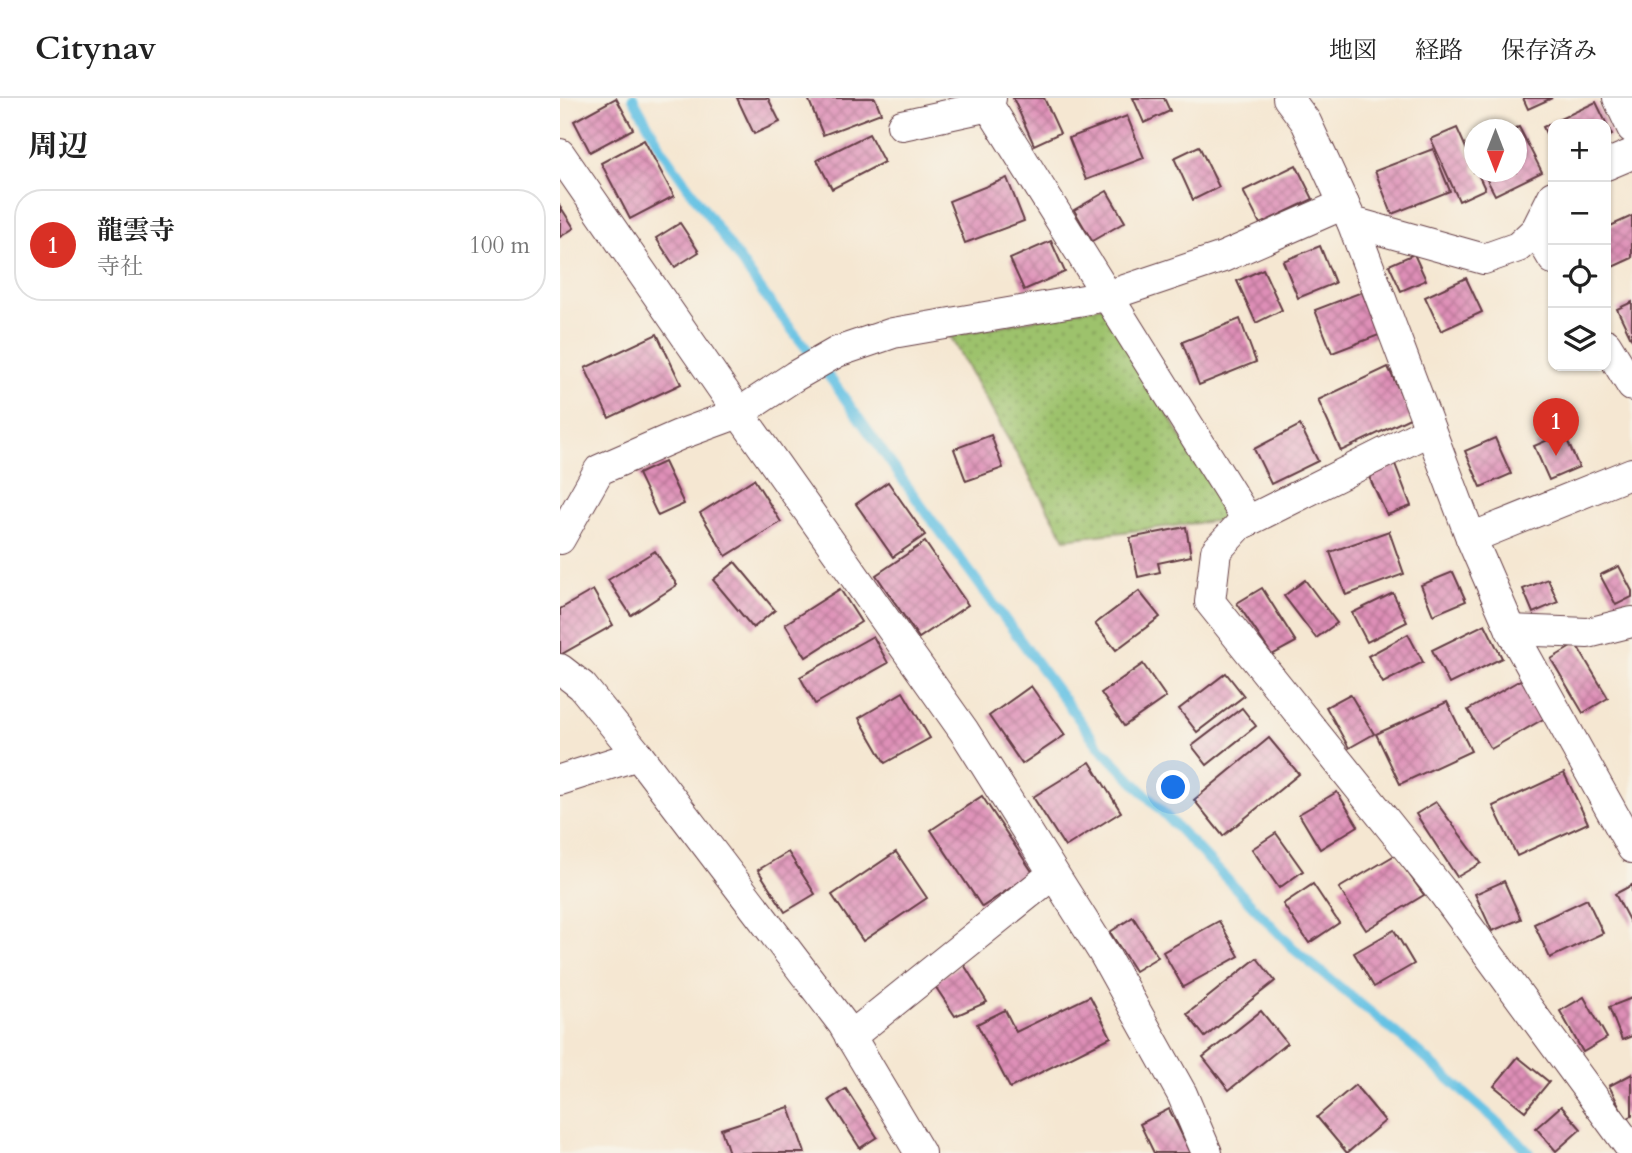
<!DOCTYPE html>
<html lang="ja">
<head>
<meta charset="utf-8">
<style>
	body { margin:0; font-family:Cardo,"Noto Serif JP",serif; background:#f2f2f2; color:#222 }
	.controls { position:absolute; right:21px; top:21px; display:grid; overflow:hidden; border-radius:14px; box-shadow:0 2px 5px #0004 }
	.controls button { width:63px; height:63px; display:grid; place-items:center; padding:0; border:0; border-bottom:2px solid #e0e0e0; background:#fff; color:#222; font:35px sans-serif }
	.compass { position:absolute; left:904px; top:21px; width:63px; height:63px; border-radius:50%; background:#fff; box-shadow:0 2px 5px #0004; rotate:180deg }
	.you { position:absolute; left:614px; top:690px; width:24px; height:24px; margin:-18px; border:5px solid #fff; border-radius:50%; background:#1a73e8; box-shadow:0 0 0 10px #1a73e833 }
	.badge { display:grid; place-items:center; width:46px; height:46px; border-radius:50%; background:#d93025; color:#fff; font-size:23px; font-weight:700 }
	.pin { position:absolute; translate:-50% -58px; filter:drop-shadow(0 2px 4px #0008) }
	.pin::after { content:''; position:absolute; top:37px; width:24px; height:21px; background:inherit; clip-path:polygon(0 0,100% 0,50% 100%) }
	.list { margin:0; padding:0; list-style:none }
	h2 { display:flex; justify-content:space-between; align-items:center; height:91px; margin:0; padding:0 28px; font-size:30px }
	h2 small { font-size:23px; font-weight:400; color:#767676 }
	.list li { display:grid; grid-template-columns:46px 1fr auto; gap:21px; align-items:center; box-sizing:border-box; height:112px; margin:0 14px 14px; padding:0 14px; border:2px solid #e0e0e0; border-radius:28px }
	.list b { display:block; font-size:26px; white-space:nowrap }
	.list p { margin:0; font-size:23px; white-space:nowrap; color:#767676 }
	.list em { font-size:23px; font-style:normal; color:#767676 }
	.icon { flex:none; width:38px; height:38px; fill:none; stroke:currentColor; stroke-width:2; stroke-linecap:round; stroke-linejoin:round }
	.map { position:relative; flex:none; width:1072px; height:1055px; overflow:hidden }
	header { display:flex; align-items:center; gap:42px; box-sizing:border-box; height:98px; padding:0 35px; background:#fff; border-bottom:2px solid #e0e0e0 }
	header strong { font-size:33px }
	nav { display:flex; gap:38px; margin-inline-start:auto; font-size:24px }
	main { display:flex }
	aside { flex:1; background:#fff }
	.map>svg:first-child { display:block }
</style>
</head>
<body>
<header>
<strong>Citynav</strong>
<nav><a>地図</a><a>経路</a><a>保存済み</a></nav>
</header>
<main>
<aside>
<h2>周辺<small></small></h2>
<ul class="list">
<li><span class="badge">1</span><div><b>龍雲寺</b><p>寺社</p></div><em>100 m</em></li>
</ul>
</aside>
<div class="map">
<svg width="1072" height="1055" viewBox="0 0 1072 1055">
	<defs>
		<pattern id="grass-dots" width="8" height="8" patternUnits="userSpaceOnUse" patternTransform="scale(1.75)"><rect width="8" height="8" fill="#9dc26c"/><path d="M2 2h.1M6 6h.1" fill="none" stroke="#829d59" stroke-width="1.8" stroke-linecap="round"/></pattern>
		<pattern id="building-cross-hatch" width="8" height="8" patternUnits="userSpaceOnUse" patternTransform="scale(1.75)"><rect width="8" height="8" fill="#de8fb7"/><path d="M0 0l8 8M0 8l8-8" fill="none" stroke="#b67495"/></pattern>
	</defs>
	<rect width="100%" height="100%" fill="#f7f3e8"/>
	<filter id="ink" filterUnits="userSpaceOnUse"><feTurbulence type="fractalNoise" baseFrequency=".0143" numOctaves="2"/><feDisplacementMap in="SourceGraphic" scale="14" xChannelSelector="R" yChannelSelector="G"/><feConvolveMatrix kernelMatrix="1 2 1 2 8 2 1 2 1" color-interpolation-filters="sRGB"/></filter>
	<filter id="wash" filterUnits="userSpaceOnUse"><feTurbulence type="fractalNoise" baseFrequency=".00686" numOctaves="4" result="noise"/><feDisplacementMap in="SourceGraphic" scale="28" xChannelSelector="R" yChannelSelector="G"/><feGaussianBlur stdDeviation="1.57" result="paint"/><feColorMatrix in="noise" values="0 0 0 0 0 0 0 0 0 0 0 0 0 0 0 0 0 1.4 0 .05"/><feComposite in="paint" operator="in"/></filter>
	<g filter="url(#wash)">
		<rect width="100%" height="100%" fill="#f5e7d2"/>
		<polygon fill="url(#grass-dots)" stroke="#74704c" stroke-width="2" points="542,208 671,421 505,441 390,238"/>
		<g fill="none" stroke-linecap="round" stroke-linejoin="round">
			<polyline stroke="#66c2e4" stroke-width="10" points="73,0 104,55 209,203 273,284 360,406 537,646 737,854 853,949 956,1041 969,1055"/>
		</g>
		<g id="blocks">
			<g fill="url(#building-cross-hatch)">
				<polygon points="56,0 73,31 30,54 14,23"/>
				<polygon points="177,0 208,0 220,24 194,36"/>
				<polygon points="248,0 315,0 321,15 263,37"/>
				<polygon points="453,0 484,0 500,35 474,47"/>
				<polygon points="573,0 604,0 610,13 584,25"/>
				<polygon points="963,0 992,0 968,11"/>
				<polygon points="1036,4 1052,37 1046,40 1046,26 993,26 993,50 983,29"/>
				<polygon points="567,18 584,60 526,82 509,40"/>
				<polygon points="959,29 982,74 935,97 923,74 956,74 956,30"/>
				<polygon points="897,30 914,68 914,74 917,74 925,91 899,103 871,41"/>
				<polygon points="309,36 324,64 272,91 257,62"/>
				<polygon points="84,42 114,98 70,121 41,65"/>
				<polygon points="639,48 659,89 633,102 614,60"/>
				<polygon points="873,51 890,93 832,116 815,73"/>
				<polygon points="736,67 753,101 700,126 683,93"/>
				<polygon points="447,80 464,123 405,145 389,103"/>
				<polygon points="547,93 565,124 532,143 514,112"/>
				<polygon points="0,108 14,130 0,139"/>
				<polygon points="1072,118 1072,160 1046,172 1046,130"/>
				<polygon points="120,125 139,154 115,169 96,140"/>
				<polygon points="491,143 505,174 464,192 450,161"/>
				<polygon points="760,148 775,185 738,200 723,163"/>
				<polygon points="854,156 866,182 841,193 829,167"/>
				<polygon points="703,171 722,212 696,225 677,183"/>
				<polygon points="906,180 922,214 881,233 865,199"/>
				<polygon points="802,194 819,237 772,255 755,212"/>
				<polygon points="1072,204 1072,242 1057,211"/>
				<polygon points="680,221 696,264 639,287 622,244"/>
				<polygon points="97,236 121,286 49,320 25,270"/>
				<polygon points="828,269 852,319 781,353 758,302"/>
				<polygon points="740,327 758,363 711,386 694,351"/>
				<polygon points="1004,335 1019,369 989,382 974,348"/>
				<polygon points="431,337 443,370 406,383 394,351"/>
				<polygon points="935,340 951,376 921,389 905,353"/>
				<polygon points="104,364 124,406 98,418 78,376"/>
				<polygon points="835,366 851,408 827,417 809,379"/>
				<polygon points="194,381 221,424 166,458 140,415"/>
				<polygon points="328,384 365,437 333,459 296,406"/>
				<polygon points="626,429 631,458 598,465 600,474 578,479 570,440"/>
				<polygon points="829,433 844,476 786,497 770,454"/>
				<polygon points="365,444 408,507 359,540 316,477"/>
				<polygon points="95,453 117,487 71,517 48,482"/>
				<polygon points="175,464 215,512 193,530 153,482"/>
				<polygon points="1059,468 1072,493 1072,499 1056,507 1040,477"/>
				<polygon points="893,474 906,503 873,517 861,487"/>
				<polygon points="988,481 998,504 973,515 963,491"/>
				<polygon points="745,482 777,525 756,540 724,498"/>
				<polygon points="702,490 736,544 712,557 677,505"/>
				<polygon points="280,491 301,524 246,559 225,526"/>
				<polygon points="33,492 53,527 0,557 0,511"/>
				<polygon points="579,493 600,519 556,552 535,526"/>
				<polygon points="833,495 847,524 807,544 792,515"/>
				<polygon points="925,526 942,560 889,586 872,552"/>
				<polygon points="848,536 863,564 823,585 808,558"/>
				<polygon points="313,538 328,565 255,606 240,579"/>
				<polygon points="1016,546 1048,600 1023,615 991,561"/>
				<polygon points="583,566 606,599 564,628 541,595"/>
				<polygon points="666,575 684,598 637,634 619,611"/>
				<polygon points="962,581 985,620 931,651 908,612"/>
				<polygon points="471,588 505,637 462,666 429,618"/>
				<polygon points="343,594 370,640 325,665 299,620"/>
				<polygon points="790,596 814,636 789,650 766,609"/>
				<polygon points="887,604 911,653 840,686 816,636"/>
				<polygon points="682,610 696,628 647,667 632,648"/>
				<polygon points="709,640 739,676 663,738 634,702"/>
				<polygon points="530,664 561,714 505,749 473,699"/>
				<polygon points="1004,675 1028,725 957,758 933,708"/>
				<polygon points="777,694 798,728 760,751 739,716"/>
				<polygon points="422,698 473,775 422,809 371,732"/>
				<polygon points="876,704 921,765 897,779 856,716"/>
				<polygon points="716,735 743,773 719,790 692,751"/>
				<polygon points="228,754 255,796 225,814 198,772"/>
				<polygon points="336,754 367,800 303,843 272,797"/>
				<polygon points="835,757 864,797 806,832 779,790"/>
				<polygon points="944,783 961,821 932,833 915,796"/>
				<polygon points="753,786 779,825 749,845 723,806"/>
				<polygon points="1072,787 1072,828 1055,796"/>
				<polygon points="1027,801 1043,835 990,860 974,826"/>
				<polygon points="573,819 598,859 575,873 550,834"/>
				<polygon points="659,823 679,858 623,889 603,854"/>
				<polygon points="834,832 854,866 814,889 794,855"/>
				<polygon points="697,860 715,883 645,939 627,916"/>
				<polygon points="403,865 427,904 395,918 373,885"/>
				<polygon points="530,898 551,939 450,990 417,926 445,912 456,934"/>
				<polygon points="1024,899 1047,940 1023,954 1000,913"/>
				<polygon points="1072,900 1072,938 1062,942 1049,909"/>
				<polygon points="701,913 727,945 669,992 643,959"/>
				<polygon points="958,959 989,984 965,1013 934,988"/>
				<polygon points="1072,976 1072,1018 1066,1021 1049,988"/>
				<polygon points="795,987 825,1023 787,1055 757,1019"/>
				<polygon points="286,991 317,1039 300,1050 269,1002"/>
				<polygon points="1001,1008 1021,1031 996,1053 976,1030"/>
				<polygon points="229,1009 245,1055 169,1055 161,1031"/>
				<polygon points="609,1011 631,1055 594,1055 580,1026"/>
			</g>
		</g>
	</g>
	<g filter="url(#ink)">
		<use href="#blocks" fill-opacity="0" stroke="#643d44" stroke-width="2"/>
		<g fill="none" stroke-linecap="round" stroke-linejoin="round">
			<defs>
				<g id="minor">
					<polyline points="431,0 429,8 688,423"/>
					<polyline points="728,0 746,24 792,124 911,440 951,532 1072,750"/>
					<polyline points="1058,0 1072,30"/>
					<polyline points="342,27 429,8"/>
					<polyline points="0,56 179,315 404,633 543,854 622,996 647,1055"/>
					<polyline points="1046,67 1072,56"/>
					<polyline points="792,124 924,161 958,149 976,132 993,98"/>
					<polyline points="976,132 993,161"/>
					<polyline points="1046,246 1072,288"/>
					<polyline points="870,332 680,427 656,453 650,504 882,793 1072,1052"/>
					<polyline points="911,440 1072,375"/>
					<polyline points="0,441 39,372 119,337 179,315 235,278 277,254 333,235 547,198 663,159 784,106"/>
					<polyline points="951,532 1028,535 1072,524"/>
					<polyline points="0,571 22,588 78,657 283,926 360,1055"/>
					<polyline points="0,682 78,657"/>
					<polyline points="290,939 493,776"/>
				</g>
			</defs>
			<use href="#minor" stroke="#643d44" stroke-width="32"/>
			<use href="#minor" stroke="#fff" stroke-width="30"/>
		</g>
	</g>
</svg>
<div class="controls">
<button>+</button>
<button>−</button>
<button><svg class="icon" aria-label="locate" viewBox="0 0 24 24"><circle cx="12" cy="12" r="6"/><path d="M12 2v4M12 18v4M2 12h4M18 12h4"/></svg></button>
<button><svg class="icon" aria-label="layers" viewBox="0 0 24 24"><path d="M12 4l9 5-9 5-9-5zM3 14l9 5 9-5"/></svg></button>
</div>
<svg class="compass" viewBox="-18 -18 36 36"><path d="M0-13l5 13h-10z" fill="#e53935"/><path d="M0 13l5-13h-10z" fill="#767676"/></svg>
<div class="you"></div>
<div class="pin badge" style="left:996px;top:358px">1</div>
</div>
</main>
</body>
</html>
